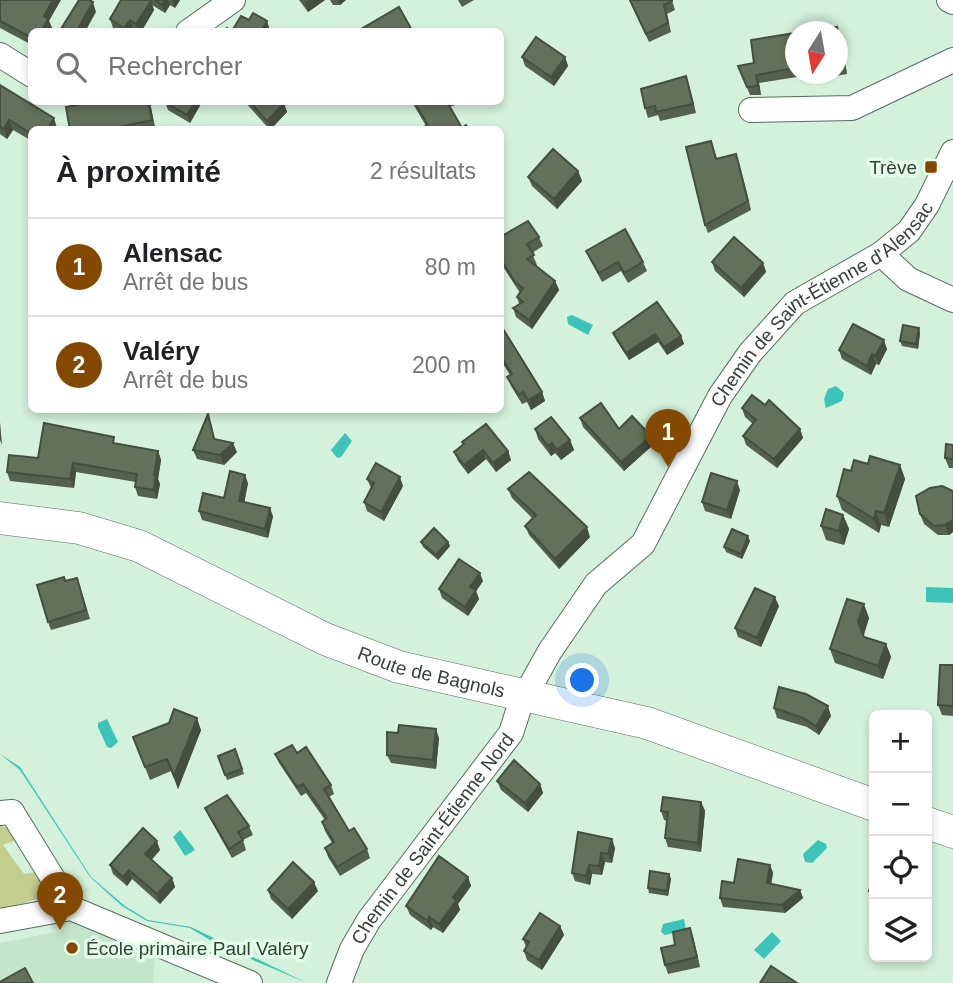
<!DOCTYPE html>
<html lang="fr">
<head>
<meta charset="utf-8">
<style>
	body { margin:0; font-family:Arial,sans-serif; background:#f2f2f2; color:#202124 }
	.controls { position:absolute; right:21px; bottom:21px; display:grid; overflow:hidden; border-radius:10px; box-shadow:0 4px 10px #0003 }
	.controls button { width:63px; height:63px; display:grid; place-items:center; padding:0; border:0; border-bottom:2px solid #e0e0e0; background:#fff; color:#202124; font:35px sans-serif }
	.compass { position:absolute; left:785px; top:21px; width:63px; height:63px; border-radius:50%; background:#fff; box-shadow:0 4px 10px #0003; rotate:191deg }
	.you { position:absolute; left:583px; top:681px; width:24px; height:24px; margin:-18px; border:5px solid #fff; border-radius:50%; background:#1a73e8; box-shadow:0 0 0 10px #1a73e833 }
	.badge { display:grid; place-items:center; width:46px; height:46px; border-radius:50%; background:#844900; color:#fff; font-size:23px; font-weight:700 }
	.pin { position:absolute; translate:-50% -58px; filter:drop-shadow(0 2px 4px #0008) }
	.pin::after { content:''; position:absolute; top:37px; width:24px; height:21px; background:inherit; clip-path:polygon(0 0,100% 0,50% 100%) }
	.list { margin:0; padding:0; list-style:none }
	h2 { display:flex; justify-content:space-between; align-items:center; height:91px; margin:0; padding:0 28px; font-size:30px }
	h2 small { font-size:23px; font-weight:400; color:#757577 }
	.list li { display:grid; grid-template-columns:46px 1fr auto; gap:21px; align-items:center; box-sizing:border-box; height:98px; padding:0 28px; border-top:2px solid #e0e0e0 }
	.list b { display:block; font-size:26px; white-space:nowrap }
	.list p { margin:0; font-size:23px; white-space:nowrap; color:#757577 }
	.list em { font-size:23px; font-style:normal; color:#757577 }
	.icon { flex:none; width:38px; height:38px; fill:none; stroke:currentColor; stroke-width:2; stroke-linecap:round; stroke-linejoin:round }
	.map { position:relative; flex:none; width:953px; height:983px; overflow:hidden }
	.search { position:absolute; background:#fff; box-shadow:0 4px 10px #0003; left:28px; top:28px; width:476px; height:77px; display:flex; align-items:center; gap:18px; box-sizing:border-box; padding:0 24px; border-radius:10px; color:#757577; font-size:26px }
	.panel { position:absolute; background:#fff; box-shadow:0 4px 10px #0003; left:28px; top:126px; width:476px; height:287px; border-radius:10px }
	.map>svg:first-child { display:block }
</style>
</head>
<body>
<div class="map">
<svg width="953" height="983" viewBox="0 0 953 983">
	<rect width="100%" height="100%" fill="#d4f1db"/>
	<polygon fill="#c3e6cb" points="70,920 156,953 153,983 0,983 0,943 67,930"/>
	<path fill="#c3ce8e" d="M0,825L13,831L19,839L3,845L24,874L41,871C46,882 46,888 40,898L0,910Z"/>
	<g fill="#3cc4ba">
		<polygon points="572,315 593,325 588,335 568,324 567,317"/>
		<polygon points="836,386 844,393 842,401 826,408 824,399 828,389"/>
		<polygon points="345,433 352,441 341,457 337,458 331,450"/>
		<polygon points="926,587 953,588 953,603 926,602"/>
		<polygon points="107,719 118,742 111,748 107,747 98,727 98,723"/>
		<polygon points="0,754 20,767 91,877 125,906 148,920 191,927 307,983 220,946 190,928 147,921 122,906 90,877 20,770"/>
		<polygon points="180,830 195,850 185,856 173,837"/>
		<polygon points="818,840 826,844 827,848 812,863 805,862 803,854"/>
		<polygon points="684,919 686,930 665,935 661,932 663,924"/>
		<polygon points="772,932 781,941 764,959 754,950"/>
	</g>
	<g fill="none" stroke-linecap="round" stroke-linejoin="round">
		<defs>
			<g id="minor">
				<polyline points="949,0 953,2"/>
				<polyline points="188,32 233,0"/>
				<polyline points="0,55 32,75"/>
				<polyline points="751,110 852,108 953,60"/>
				<polyline points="881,254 908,279 953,300"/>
				<polyline points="0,813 12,812 71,908"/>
				<polyline points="0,921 71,908 250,983"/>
				<path id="s1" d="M339,983L352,949L369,920L511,733L520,705L550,651L596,584L643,544L720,396L750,353L795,303L881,254L909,231L927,205L953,152"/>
			</g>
			<g id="major">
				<path id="s2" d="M0,518L79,528L139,546L325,639L399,667L647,723L874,805"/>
				<polyline points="927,823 953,832"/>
			</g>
		</defs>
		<use href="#minor" stroke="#566f5c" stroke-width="26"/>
		<use href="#major" stroke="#566f5c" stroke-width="33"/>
		<use href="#minor" stroke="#fff" stroke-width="24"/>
		<use href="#major" stroke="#fff" stroke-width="32"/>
	</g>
	<g fill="#54614d">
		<polygon points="0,0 49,21 52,28 32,32 32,45 0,28"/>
		<polygon points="150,0 180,0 175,8 170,5 165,13 152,5 154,10 141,32 136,32 133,29 132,32 118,32 113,28 110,19"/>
		<polygon points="299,0 325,0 308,12"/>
		<polygon points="330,0 346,0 340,5 333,5"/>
		<polygon points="458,0 474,0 462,7"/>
		<polygon points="629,0 672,0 675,10 667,14 671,32 649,42"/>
		<polygon points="837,32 840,35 847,74 818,79 816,74 759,83 761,95 750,95 738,66 754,63 795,33 795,74 837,74"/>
		<polygon points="522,57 565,57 568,66 554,86 525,66"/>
		<polygon points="686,76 696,113 660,121 658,115 648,118 645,108"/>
		<polygon points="0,85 57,128 56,130 32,130 32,141 13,130 7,139 0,134"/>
		<polygon points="94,102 150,102 155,128 147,130 70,130"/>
		<polygon points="165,102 202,102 190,123 168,110"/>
		<polygon points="245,102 283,102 287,112 270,130"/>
		<polygon points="412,102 454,102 455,105 450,107 462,128 468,130 426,126"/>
		<polygon points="714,150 717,159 736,154 751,210 708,233 705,225"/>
		<polygon points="578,171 582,181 557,209 532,186 528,177"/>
		<polygon points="500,237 539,237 543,246 532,253 537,265 536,265 555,281 559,290 532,329 516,317 513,308 519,304 517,297 520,293 500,262"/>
		<polygon points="586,251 643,262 647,271 628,283 621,271 602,282 590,260"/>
		<polygon points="712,262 763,263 766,272 744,297 715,271"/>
		<polygon points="500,324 542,392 545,401 531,410 527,402 522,404 511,386 507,377 510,375 500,359"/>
		<polygon points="613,333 681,336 684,344 667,355 658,342 629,360 616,340"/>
		<polygon points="920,333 918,349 902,346 900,341"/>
		<polygon points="887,349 879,365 876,364 871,375 842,359 839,350"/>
		<polygon points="765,405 800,429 803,438 777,468 746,445 743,436 753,424 745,417 742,408"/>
		<polygon points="580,418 619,429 654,444 624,471 583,427"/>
		<polygon points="211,423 215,439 237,452 224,465 197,459 193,450"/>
		<polygon points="535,429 570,440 574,450 561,460 555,453 551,456 538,439"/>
		<polygon points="462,442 508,451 511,460 496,472 486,459 468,474 458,461 454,452 463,445"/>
		<polygon points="116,443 158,451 161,460 158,479 160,484 157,499 138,496 135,487 136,482 76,472 74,488 10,481 7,472 38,458"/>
		<polygon points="953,445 953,468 949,468 945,458"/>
		<polygon points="868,464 900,465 905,479 889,527 881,525 879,533 842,510 837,496 851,471"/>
		<polygon points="367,479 403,486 384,521 367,511 364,502 371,488"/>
		<polygon points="248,483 244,502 273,516 268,538 202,520 199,511 224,498"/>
		<polygon points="508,489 590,537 559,569 529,535 525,526 532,518 512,498"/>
		<polygon points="740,490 731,519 705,511 702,502"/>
		<polygon points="953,491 953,532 949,535 938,535 924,524 920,514"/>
		<polygon points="843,515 849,529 844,545 826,540 821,526"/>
		<polygon points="750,541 742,559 726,552 724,547"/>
		<polygon points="421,542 448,542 450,546 438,560 423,547"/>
		<polygon points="65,581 80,586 90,619 51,630 48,622"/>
		<polygon points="483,581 476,591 479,599 468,616 442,598 439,589"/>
		<polygon points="779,606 761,647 738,637 735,628"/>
		<polygon points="869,618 864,635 864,637 886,644 891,657 883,679 835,663 830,649"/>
		<polygon points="953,665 953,716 942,715 938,705"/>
		<polygon points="774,708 831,716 819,735 807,727 777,718"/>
		<polygon points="201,730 178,789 171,771 150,780 133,737"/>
		<polygon points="439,738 436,769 391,763 387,755"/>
		<polygon points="235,749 244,774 227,780 218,756"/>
		<polygon points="297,753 331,785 334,794 329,797 349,831 367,849 370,858 340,876 328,857 325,848 332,843 325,831 322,822 325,820 306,793 301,796 279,763 275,754"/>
		<polygon points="497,781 540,784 543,793 528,812 501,790"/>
		<polygon points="701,802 705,811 701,852 668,847 665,838 667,821 664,820 661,811"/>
		<polygon points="205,808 249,826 253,835 243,840 246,850 232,858 209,817"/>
		<polygon points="578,832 615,848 612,863 605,862 602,875 592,874 590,885 575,881 572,873"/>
		<polygon points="160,850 152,859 172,878 175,887 160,904 132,879 127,886 113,874 110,865"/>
		<polygon points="770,865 773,873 771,884 800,890 803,898 785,913 723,907 720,898 734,883"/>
		<polygon points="669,874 671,879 668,896 649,893 648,888"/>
		<polygon points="874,875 874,901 872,900 869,891"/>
		<polygon points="468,877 471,886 458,904 460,910 443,933 433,927 431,930 410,915 406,906"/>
		<polygon points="268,890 318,891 292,919 271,899"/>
		<polygon points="560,926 564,935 542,970 527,960 524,951 526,947 523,939"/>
		<polygon points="690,928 693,937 700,967 668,974 665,965 675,945"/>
	</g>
	<g fill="#454f3e">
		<polygon points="53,0 61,0 49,21 52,28 49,32 41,32 44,16"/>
		<polygon points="165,0 168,0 170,5 165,13 162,5"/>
		<polygon points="172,0 180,0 175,8"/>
		<polygon points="309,0 325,0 308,12 305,3"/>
		<polygon points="338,0 346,0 340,5"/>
		<polygon points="151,1 154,10 141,32 139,32 136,24"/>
		<polygon points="93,2 96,12 85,32 76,32"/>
		<polygon points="130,20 133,29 132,32 126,32 124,28"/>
		<polygon points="267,21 270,30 270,32 261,32"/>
		<polygon points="837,27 840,35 847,74 844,65"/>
		<polygon points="565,57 568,66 554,86 551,77"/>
		<polygon points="756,75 759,83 761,95 758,86"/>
		<polygon points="686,76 689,85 696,113 693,104"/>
		<polygon points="148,102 150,102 155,128 152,120"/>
		<polygon points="195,102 202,102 190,123 187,115"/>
		<polygon points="284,103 287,112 270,130 267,121"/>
		<polygon points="54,118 57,128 56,130 47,130"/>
		<polygon points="9,120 13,130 7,139 4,129"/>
		<polygon points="736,154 739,163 751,210 748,201"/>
		<polygon points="578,171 582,181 557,209 554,199"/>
		<polygon points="763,263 766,272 744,297 741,288"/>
		<polygon points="555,281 559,290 532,329 529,320"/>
		<polygon points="919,328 920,333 918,349 916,344"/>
		<polygon points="655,334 658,342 629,360 626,353"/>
		<polygon points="681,336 684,344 667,355 664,347"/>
		<polygon points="884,340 887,349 879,365 875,356"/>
		<polygon points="872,354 876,364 871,375 867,366"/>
		<polygon points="542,392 545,401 531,410 528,400"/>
		<polygon points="0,422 2,445 0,440"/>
		<polygon points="800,429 803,438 777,468 774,459"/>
		<polygon points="651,436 654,444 624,471 621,462"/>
		<polygon points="570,440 574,450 561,460 557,450"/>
		<polygon points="233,443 237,452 224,465 220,455"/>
		<polygon points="552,443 555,453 551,456 548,446"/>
		<polygon points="483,450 486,459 468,474 464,465"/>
		<polygon points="158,451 161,460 158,479 160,484 157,499 154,490 154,475"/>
		<polygon points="508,451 511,460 496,472 493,463"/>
		<polygon points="73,463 76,472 74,488 70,479"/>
		<polygon points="900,465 905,479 889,527 884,513"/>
		<polygon points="245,475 248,483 243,510 239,501"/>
		<polygon points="400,477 403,486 384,521 381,512"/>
		<polygon points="737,481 740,490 731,519 727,510"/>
		<polygon points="270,508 273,516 268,538 265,529"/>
		<polygon points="876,511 881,525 879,533 874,519"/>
		<polygon points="843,515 849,529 844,545 839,531"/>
		<polygon points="953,520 953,532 949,535 945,525"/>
		<polygon points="587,527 590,537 559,569 555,559"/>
		<polygon points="748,536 750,541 742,559 741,554"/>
		<polygon points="448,542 450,546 438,560 436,555"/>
		<polygon points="480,573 483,581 476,591 479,599 468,616 465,607 470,587"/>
		<polygon points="775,597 779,606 761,647 757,638"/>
		<polygon points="864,604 869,618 863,636 858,622"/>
		<polygon points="886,644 891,657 883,679 878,666"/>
		<polygon points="828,706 831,716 819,735 816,726"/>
		<polygon points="197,718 201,730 178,789 174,776"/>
		<polygon points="436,729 439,738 436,769 433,760"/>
		<polygon points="540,784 543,793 528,812 525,803"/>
		<polygon points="701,802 705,811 701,852 698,843"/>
		<polygon points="612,839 615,848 612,863 608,854"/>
		<polygon points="157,841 160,850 149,863 145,854"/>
		<polygon points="601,853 605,862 602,875 599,866"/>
		<polygon points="589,865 592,874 590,885 586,876"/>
		<polygon points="770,865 773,873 770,892 767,883"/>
		<polygon points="129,870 132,879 127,886 123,877"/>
		<polygon points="669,874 671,879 668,896 667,891"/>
		<polygon points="468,877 471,886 458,904 460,910 443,933 439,924 453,897"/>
		<polygon points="172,878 175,887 160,904 157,894"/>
		<polygon points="314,882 318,891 292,919 288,909"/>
		<polygon points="800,890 803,898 785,913 782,905"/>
		<polygon points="429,917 433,927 431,930 428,921"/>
		<polygon points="560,926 564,935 542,970 539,960"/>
		<polygon points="690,928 693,937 700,967 697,957"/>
	</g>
	<g fill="#627159" stroke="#454f3e" stroke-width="2">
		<polygon points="0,0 53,0 44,16 48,19 41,32 32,32 32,38 0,21"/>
		<polygon points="79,0 89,0 93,2 76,32 59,32"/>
		<polygon points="121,0 150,0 151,1 136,24 130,20 124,28 110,19"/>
		<polygon points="155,0 165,0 162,5"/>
		<polygon points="630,0 672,0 672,1 664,5 668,23 646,34"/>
		<polygon points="399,7 413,32 356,32"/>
		<polygon points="253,13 267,21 261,32 226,32 227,28 232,31 241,16 249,20"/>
		<polygon points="837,27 844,65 837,66 837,32 806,32"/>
		<polygon points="795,33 795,68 756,75 758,86 747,87 738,66 754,63 751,40"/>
		<polygon points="536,37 565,57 551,77 522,57"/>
		<polygon points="686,76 693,104 656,112 655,106 645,108 641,89"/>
		<polygon points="0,85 54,118 47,130 32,130 32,134 9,120 4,129 0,127"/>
		<polygon points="94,102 148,102 152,120 105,130 70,130 66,107"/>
		<polygon points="165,102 195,102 187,115"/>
		<polygon points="250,102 283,102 284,103 267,121"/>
		<polygon points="414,102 447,102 462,128 466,125 468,130 426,130 424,127 428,125"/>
		<polygon points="711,141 716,159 736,154 748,201 705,225 686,147"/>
		<polygon points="553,149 578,171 554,199 528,177"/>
		<polygon points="528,221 539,237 527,244 534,255 527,259 555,281 529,320 513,308 523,302 517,297 523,288 515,282 500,258 500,237"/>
		<polygon points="625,229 643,262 624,273 618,262 599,273 586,251"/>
		<polygon points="734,237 763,263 741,288 712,262"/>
		<polygon points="657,302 681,336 664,347 655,334 626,353 613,333"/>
		<polygon points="500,324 542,392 528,400 523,392 519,395 507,377 512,374 500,355"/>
		<polygon points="853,324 884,340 875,356 872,354 867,366 839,350"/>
		<polygon points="903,325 919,328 916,344 900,341"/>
		<polygon points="752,395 765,405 769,400 800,429 774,459 743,436 756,420 742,408"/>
		<polygon points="601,403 619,429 632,416 651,436 621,462 580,418"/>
		<polygon points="208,414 214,439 233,443 220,455 193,450"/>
		<polygon points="551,417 570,440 557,450 552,443 548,446 535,429"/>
		<polygon points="44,423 114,437 113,443 158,451 154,475 156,475 154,490 135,487 137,474 73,463 70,479 7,472 9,455 38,458"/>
		<polygon points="486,424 508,451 493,463 483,450 464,465 454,452 464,444 462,442"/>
		<polygon points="946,444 953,445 953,459 945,458"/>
		<polygon points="870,456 900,465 884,513 876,511 874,519 837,496 844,469 851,471 854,460 868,464"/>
		<polygon points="376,463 400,477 381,512 364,502 374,483 367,479"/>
		<polygon points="230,471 245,475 239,501 270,508 265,529 199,511 203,493 224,498"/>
		<polygon points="529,472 587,527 555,559 525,526 536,515 508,489"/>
		<polygon points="711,473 737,481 727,510 702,502"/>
		<polygon points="942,486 953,491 953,520 945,525 934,526 920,514 916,496 930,488"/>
		<polygon points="826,509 843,515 839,531 821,526"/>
		<polygon points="434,528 448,542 436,555 421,542"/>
		<polygon points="732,529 748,536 741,554 724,547"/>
		<polygon points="459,559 480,573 470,587 476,590 465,607 439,589"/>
		<polygon points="64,577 65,581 77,578 86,610 48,622 37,585"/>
		<polygon points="755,588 775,597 757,638 735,628"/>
		<polygon points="847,599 864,604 858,622 864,637 886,644 878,666 830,649"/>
		<polygon points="940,665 953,665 953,706 938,705"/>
		<polygon points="779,687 806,694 828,706 816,726 803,718 774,708"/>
		<polygon points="174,709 197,718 174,776 167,759 145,767 133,737 169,723"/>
		<polygon points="399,725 436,729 433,760 387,755 387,732 398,733"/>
		<polygon points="292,745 297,753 306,747 331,785 324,789 349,831 354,828 367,849 337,867 325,848 334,842 322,822 327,818 303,784 297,787 275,754"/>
		<polygon points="235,749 242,769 225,775 218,756"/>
		<polygon points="514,760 540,784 525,803 497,781"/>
		<polygon points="227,795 249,826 238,832 243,840 229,849 205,808"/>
		<polygon points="663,797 701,802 698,843 665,838 668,812 661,811"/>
		<polygon points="143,828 157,841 145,854 172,878 157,894 129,870 123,877 110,865"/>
		<polygon points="578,832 612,839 608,854 601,853 599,866 589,865 586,876 572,873"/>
		<polygon points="439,856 468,877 453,897 456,901 439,924 429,917 428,921 406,906"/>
		<polygon points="738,859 770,865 767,883 800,890 782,905 720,898 722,881 734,883"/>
		<polygon points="293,862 314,882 288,909 268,890"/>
		<polygon points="650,871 669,874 667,891 648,888"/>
		<polygon points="874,875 874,892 869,891"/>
		<polygon points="540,913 560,926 539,960 524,951 529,942 523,939"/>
		<polygon points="690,928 697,957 665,965 661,948 675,945 673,932"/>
		<polygon points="771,966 797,983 760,983"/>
		<polygon points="25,968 33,983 0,983 0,982"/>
	</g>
	<g fill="#844900" stroke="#e2fee8" stroke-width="2.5">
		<rect x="924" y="160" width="14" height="14" rx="3.5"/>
		<circle cx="72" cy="948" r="7"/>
	</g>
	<g text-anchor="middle" stroke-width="7" stroke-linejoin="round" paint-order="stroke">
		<g font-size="19" fill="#354037" stroke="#e2fee8" text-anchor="end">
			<text x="917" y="174">Trève</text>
			<text x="86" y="955" text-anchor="start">École primaire Paul Valéry</text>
		</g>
		<g font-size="19" fill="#354037" stroke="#e2fee8">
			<text dy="7" stroke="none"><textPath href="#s1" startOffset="845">Chemin de Saint-Étienne d'Alensac</textPath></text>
			<text dy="7" stroke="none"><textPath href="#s2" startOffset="462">Route de Bagnols</textPath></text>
			<text dy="7" stroke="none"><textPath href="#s1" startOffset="173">Chemin de Saint-Étienne Nord</textPath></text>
		</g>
	</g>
</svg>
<div class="controls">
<button>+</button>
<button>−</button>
<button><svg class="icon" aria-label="locate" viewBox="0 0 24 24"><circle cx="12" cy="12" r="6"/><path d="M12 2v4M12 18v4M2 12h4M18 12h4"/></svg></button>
<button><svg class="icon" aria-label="layers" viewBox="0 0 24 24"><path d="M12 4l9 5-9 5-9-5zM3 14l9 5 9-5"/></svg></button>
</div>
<svg class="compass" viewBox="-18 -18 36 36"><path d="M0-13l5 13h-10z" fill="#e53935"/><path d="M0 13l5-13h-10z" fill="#757577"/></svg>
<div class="you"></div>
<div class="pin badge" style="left:668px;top:467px">1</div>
<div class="pin badge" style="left:60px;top:930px">2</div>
<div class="search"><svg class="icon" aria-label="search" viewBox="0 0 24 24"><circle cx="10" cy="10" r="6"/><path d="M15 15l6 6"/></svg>Rechercher</div>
<section class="panel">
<h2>À proximité<small>2 résultats</small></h2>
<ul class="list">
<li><span class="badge">1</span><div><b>Alensac</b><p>Arrêt de bus</p></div><em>80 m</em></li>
<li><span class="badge">2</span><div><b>Valéry</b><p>Arrêt de bus</p></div><em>200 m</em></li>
</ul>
</section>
</div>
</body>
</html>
